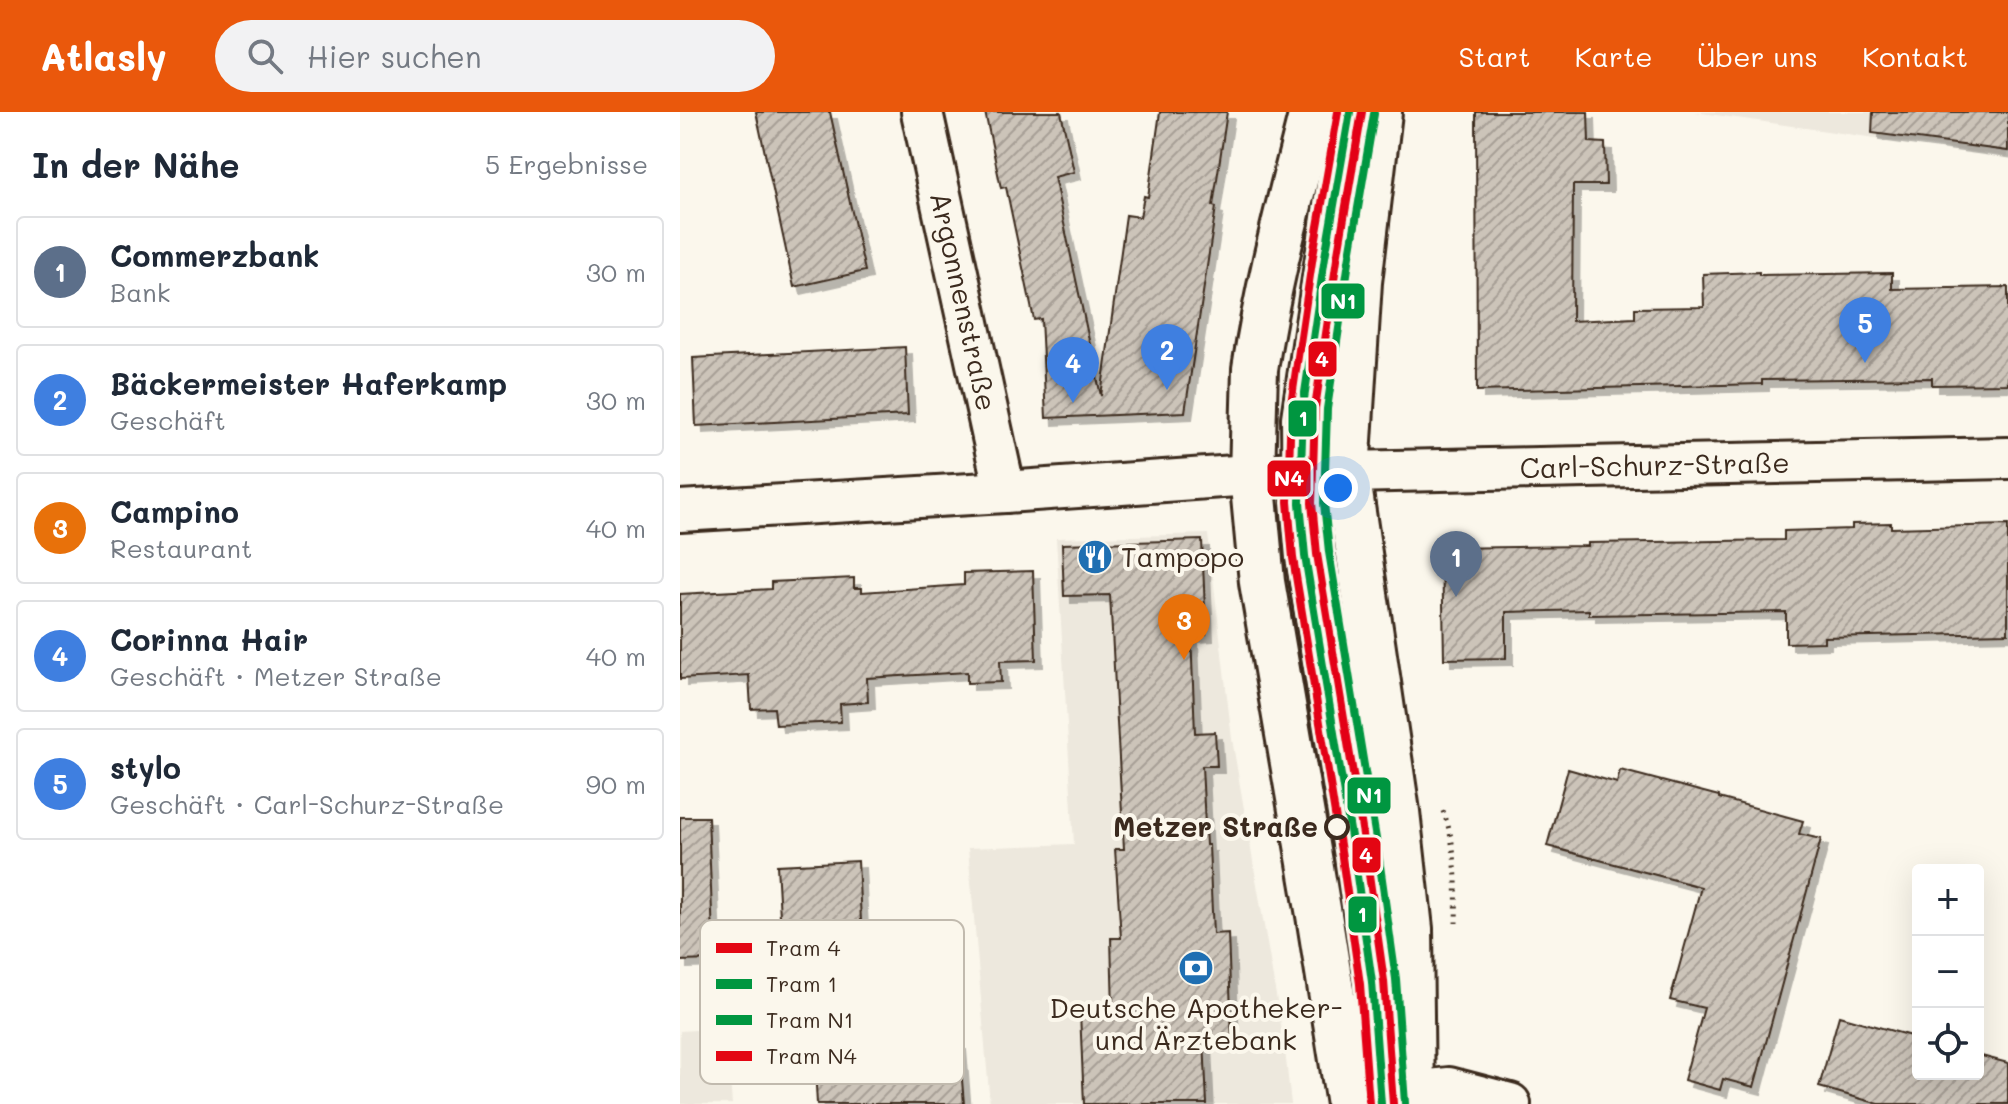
<!DOCTYPE html>
<html lang="de">
<head>
<meta charset="utf-8">
<style>
	body { margin:0; font-family:Mali,sans-serif; background:#f2f2f3; color:#1f2937 }
	.controls { position:absolute; right:24px; bottom:24px; display:grid; overflow:hidden; border-radius:8px; box-shadow:0 8px 32px #0002 }
	.controls button { width:72px; height:72px; display:grid; place-items:center; padding:0; border:0; border-bottom:2px solid #e0e1e3; background:#fff; color:#1f2937; font:40px sans-serif }
	.you { position:absolute; left:658px; top:376px; width:28px; height:28px; margin:-20px; border:6px solid #fff; border-radius:50%; background:#1a73e8; box-shadow:0 0 0 12px #1a73e833 }
	.badge { display:grid; place-items:center; width:52px; height:52px; border-radius:50%; background:#ea580c; color:#fff; font-size:26px; font-weight:700 }
	.pin { position:absolute; translate:-50% -66px; filter:drop-shadow(0 2px 4px #0008) }
	.pin::after { content:''; position:absolute; top:42px; width:28px; height:24px; background:inherit; clip-path:polygon(0 0,100% 0,50% 100%) }
	.list { margin:0; padding:0; list-style:none }
	h2 { display:flex; justify-content:space-between; align-items:center; height:104px; margin:0; padding:0 32px; font-size:34px }
	h2 small { font-size:26px; font-weight:400; color:#747a83 }
	.list li { display:grid; grid-template-columns:52px 1fr auto; gap:24px; align-items:center; box-sizing:border-box; height:112px; margin:0 16px 16px; padding:0 16px; border:2px solid #e0e1e3; border-radius:8px }
	.list b { display:block; font-size:30px; white-space:nowrap }
	.list p { margin:0; font-size:26px; white-space:nowrap; color:#747a83 }
	.list em { font-size:26px; font-style:normal; color:#747a83 }
	.icon { flex:none; width:44px; height:44px; fill:none; stroke:currentColor; stroke-width:2; stroke-linecap:round; stroke-linejoin:round }
	.map { position:relative; flex:none; width:1328px; height:992px; overflow:hidden }
	header { display:flex; align-items:center; gap:48px; box-sizing:border-box; height:112px; padding:0 40px; background:#ea580c; color:#fff }
	header strong { font-size:38px }
	nav { display:flex; gap:44px; margin-inline-start:auto; font-size:28px }
	.search { width:560px; height:72px; background:#f2f2f3; display:flex; align-items:center; gap:20px; box-sizing:border-box; padding:0 28px; border-radius:44px; color:#747a83; font-size:30px }
	main { display:flex }
	aside { flex:1; background:#fff }
	.map>svg:first-child { display:block }
</style>
</head>
<body>
<header>
<strong>Atlasly</strong>
<div class="search"><svg class="icon" aria-label="search" viewBox="0 0 24 24"><circle cx="10" cy="10" r="6"/><path d="M15 15l6 6"/></svg>Hier suchen</div>
<nav><a>Start</a><a>Karte</a><a>Über uns</a><a>Kontakt</a></nav>
</header>
<main>
<aside>
<h2>In der Nähe<small>5 Ergebnisse</small></h2>
<ul class="list">
<li><span class="badge" style="background:#5c6f8a">1</span><div><b>Commerzbank</b><p>Bank</p></div><em>30 m</em></li>
<li><span class="badge" style="background:#3f7fe0">2</span><div><b>Bäckermeister Haferkamp</b><p>Geschäft</p></div><em>30 m</em></li>
<li><span class="badge" style="background:#e8710a">3</span><div><b>Campino</b><p>Restaurant</p></div><em>40 m</em></li>
<li><span class="badge" style="background:#3f7fe0">4</span><div><b>Corinna Hair</b><p>Geschäft · Metzer Straße</p></div><em>40 m</em></li>
<li><span class="badge" style="background:#3f7fe0">5</span><div><b>stylo</b><p>Geschäft · Carl-Schurz-Straße</p></div><em>90 m</em></li>
</ul>
</aside>
<div class="map">
<svg width="1328" height="992" viewBox="0 0 1328 992">
	<defs>
		<pattern id="building-hatch" width="6" height="6" patternUnits="userSpaceOnUse" patternTransform="scale(2)"><rect width="6" height="6" fill="#ccc4b9"/><path d="M-1 1l2-2M0 6l6-6M5 7l2-2" fill="none" stroke="#a79f96"/></pattern>
		<filter id="shadow"><feDropShadow dx="7" dy="7" stdDeviation="0" flood-color="#0004"/></filter>
	</defs>
	<rect width="100%" height="100%" fill="#fbf7ec"/>
	<filter id="ink" filterUnits="userSpaceOnUse"><feTurbulence type="fractalNoise" baseFrequency=".0125" numOctaves="2"/><feDisplacementMap in="SourceGraphic" scale="16" xChannelSelector="R" yChannelSelector="G"/><feConvolveMatrix kernelMatrix="1 2 1 2 8 2 1 2 1" color-interpolation-filters="sRGB"/></filter>
	<g filter="url(#ink)">
		<g fill="#ede8dd">
			<polygon points="1015,0 1328,0 1328,45"/>
			<polygon points="528,422 552,627 604,930 611,992 310,992 288,736 394,732 376,426"/>
			<polygon points="46,916 52,992 0,992 0,919"/>
		</g>
		<g fill="url(#building-hatch)" stroke="#3b2a1e" stroke-width="2" filter="url(#shadow)">
			<polygon points="76,0 150,0 185,159 114,175"/>
			<polygon points="305,0 381,0 394,60 374,65 421,284 446,103 460,105 464,84 468,85 480,0 547,0 533,94 536,95 505,300 366,306 361,207 354,208 326,75 321,76"/>
			<polygon points="796,0 908,0 909,30 925,31 926,73 893,73 892,209 955,206 955,196 1024,195 1023,162 1079,160 1079,163 1212,161 1212,177 1328,175 1328,272 1252,273 1252,266 1082,268 1082,272 797,279"/>
			<polygon points="1193,0 1328,0 1328,39 1192,21"/>
			<polygon points="225,235 228,303 16,314 13,246"/>
			<polygon points="1211,411 1211,416 1328,413 1328,521 1144,525 1144,530 1106,531 1106,500 909,503 909,498 826,500 826,546 764,547 762,436 908,434 908,431 1104,428 1104,419 1172,417 1172,412"/>
			<polygon points="522,428 526,522 511,523 515,621 535,620 537,654 522,654 526,733 529,733 533,822 548,821 552,927 524,928 527,992 404,992 400,900 433,898 431,826 441,826 435,737 444,737 430,483 384,484 382,432"/>
			<polygon points="353,459 356,548 320,549 321,570 287,571 287,560 187,566 188,590 160,592 161,610 96,613 94,596 71,597 69,563 0,567 0,482 91,477 91,470 174,466 174,476 182,476 182,480 284,473 284,461"/>
			<polygon points="888,657 937,671 940,658 1039,684 1039,686 1123,709 1119,722 1141,727 1074,975 1043,967 1040,978 1004,968 1024,896 990,888 1021,775 867,734"/>
			<polygon points="0,705 28,705 34,848 0,849"/>
			<polygon points="178,749 184,869 104,873 97,753"/>
			<polygon points="1159,904 1238,926 1238,962 1298,962 1298,943 1328,951 1328,992 1199,992 1139,975"/>
			<polygon points="279,931 284,992 137,992 134,938"/>
		</g>
		<g fill="none" stroke-linecap="round" stroke-linejoin="round">
			<defs>
				<g id="minor">
					<path id="s1" d="M242,0L325,380"/>
					<polyline points="668,0 622,306 623,405 629,462 676,744 693,870 704,992"/>
					<path id="s2" d="M0,399L325,380L613,360H667L1328,346"/>
					<polyline points="731,980 769,976 830,992"/>
				</g>
				<g id="major">
					<path d="M632,0C611,85 588,170 575,257L572,363L582,470L639,803L669,992"/>
					<polyline points="699,0 679,170 667,360 717,700 730,817 732,992"/>
				</g>
			</defs>
			<use href="#minor" stroke="#3b2a1e" stroke-width="46"/>
			<use href="#major" stroke="#3b2a1e" stroke-width="50"/>
			<path stroke="#3b2a1e" stroke-width="5" stroke-dasharray="2 6" stroke-linecap="butt" d="M763,699C777,734 777,774 776,811"/>
			<use href="#minor" stroke="#fbf7ec" stroke-width="40"/>
			<use href="#major" stroke="#fbf7ec" stroke-width="44"/>
			<defs>
				<polyline id="tram-1" points="682,0 657,147 635,296 632,391 637,442 686,741 704,869 713,992"/>
				<polyline id="tram-2" points="670,0 645,145 623,294 620,391 625,444 674,743 692,870 701,992"/>
				<polyline id="tram-3" points="694,2 669,149 647,297 644,391 649,440 698,739 716,867 725,991"/>
				<polyline id="tram-4" points="658,0 633,143 611,292 608,390 613,446 662,745 680,872 689,992"/>
			</defs>
			<use href="#tram-1" stroke="#fbf7ec" stroke-width="14"/>
			<use href="#tram-2" stroke="#fbf7ec" stroke-width="14"/>
			<use href="#tram-3" stroke="#fbf7ec" stroke-width="14"/>
			<use href="#tram-4" stroke="#fbf7ec" stroke-width="14"/>
			<use href="#tram-1" stroke="#e30613" stroke-width="8"/>
			<use href="#tram-2" stroke="#009640" stroke-width="8"/>
			<use href="#tram-3" stroke="#009640" stroke-width="8"/>
			<use href="#tram-4" stroke="#e30613" stroke-width="8"/>
		</g>
	</g>
	<defs>
		<symbol id="restaurant-disc" viewBox="-11 -11 22 22"><circle r="9.5" fill="#1f6fb2" stroke="#fbf7ec"/><path d="M-5-6h1v4h1v-4h1v4h1v-4h1v5L-1.5 .5V6h-2V.5L-5-1ZM5-6V6H3V1.5H1.5Q1.5-4 5-6Z" fill="#fff"/></symbol>
		<symbol id="bank-disc" viewBox="-11 -11 22 22"><circle r="9.5" fill="#1f6fb2" stroke="#fbf7ec"/><path d="M-6-4H6V4H-6ZM0-2.3a2.3 2.3 0 1 0 0 4.6a2.3 2.3 0 1 0 0-4.6Z" fill="#fff"/></symbol>
	</defs>
	<g fill-rule="evenodd">
		<use href="#restaurant-disc" x="395" y="425" width="40" height="40"/>
		<use href="#bank-disc" x="496" y="836" width="40" height="40"/>
	</g>
	<circle fill="#fbf7ec" stroke="#3b2a1e" stroke-width="4" cx="657" cy="715" r="11"/>
	<g text-anchor="middle" stroke-width="8" stroke-linejoin="round" paint-order="stroke">
		<g font-size="28" fill="#3b2a1e" stroke="#fbf7ec">
			<text dy="10" stroke="none"><textPath href="#s1" startOffset="194">Argonnenstraße</textPath></text>
			<text dy="10" stroke="none"><textPath href="#s2" startOffset="976">Carl-Schurz-Straße</textPath></text>
		</g>
		<g font-size="28" fill="#3b2a1e" stroke="#fbf7ec" text-anchor="start">
			<text x="441" y="455">Tampopo</text>
			<text x="516" y="906" text-anchor="middle">Deutsche Apotheker-<tspan x="516" dy="32">und Ärztebank</tspan></text>
		</g>
		<g font-size="28" font-weight="bold" fill="#3b2a1e" stroke="#fbf7ec" text-anchor="end">
			<text x="638" y="725">Metzer Straße</text>
		</g>
	</g>
	<rect x="20" y="808" width="264" height="164" rx="12" fill="#fbf7ec" stroke="#c1baae" stroke-width="2"/>
	<rect x="36" y="831" width="36" height="10" fill="#e30613"/>
	<rect x="36" y="867" width="36" height="10" fill="#009640"/>
	<rect x="36" y="903" width="36" height="10" fill="#009640"/>
	<rect x="36" y="939" width="36" height="10" fill="#e30613"/>
	<g font-size="22" fill="#3b2a1e">
		<text x="86" y="844">Tram 4</text>
		<text x="86" y="880">Tram 1</text>
		<text x="86" y="916">Tram N1</text>
		<text x="86" y="952">Tram N4</text>
	</g>
	<g stroke="#fbf7ec" stroke-width="3">
		<rect x="640" y="170" width="46" height="38" rx="8" fill="#009640"/>
		<rect x="627" y="228" width="31" height="38" rx="8" fill="#e30613"/>
		<rect x="607" y="287" width="31" height="39" rx="8" fill="#009640"/>
		<rect x="586" y="347" width="46" height="39" rx="8" fill="#e30613"/>
		<rect x="666" y="664" width="46" height="39" rx="8" fill="#009640"/>
		<rect x="671" y="724" width="31" height="38" rx="8" fill="#e30613"/>
		<rect x="667" y="783" width="31" height="39" rx="8" fill="#009640"/>
	</g>
	<g font-size="22" text-anchor="middle" font-weight="bold" fill="#fff">
		<text x="663" y="197">N1</text>
		<text x="642" y="255">4</text>
		<text x="623" y="314">1</text>
		<text x="609" y="374">N4</text>
		<text x="689" y="691">N1</text>
		<text x="686" y="751">4</text>
		<text x="682" y="810">1</text>
	</g>
</svg>
<div class="controls">
<button>+</button>
<button>−</button>
<button><svg class="icon" aria-label="locate" viewBox="0 0 24 24"><circle cx="12" cy="12" r="6"/><path d="M12 2v4M12 18v4M2 12h4M18 12h4"/></svg></button>
</div>
<div class="you"></div>
<div class="pin badge" style="left:776px;top:485px;background:#5c6f8a">1</div>
<div class="pin badge" style="left:487px;top:278px;background:#3f7fe0">2</div>
<div class="pin badge" style="left:504px;top:548px;background:#e8710a">3</div>
<div class="pin badge" style="left:393px;top:291px;background:#3f7fe0">4</div>
<div class="pin badge" style="left:1185px;top:251px;background:#3f7fe0">5</div>
</div>
</main>
</body>
</html>
